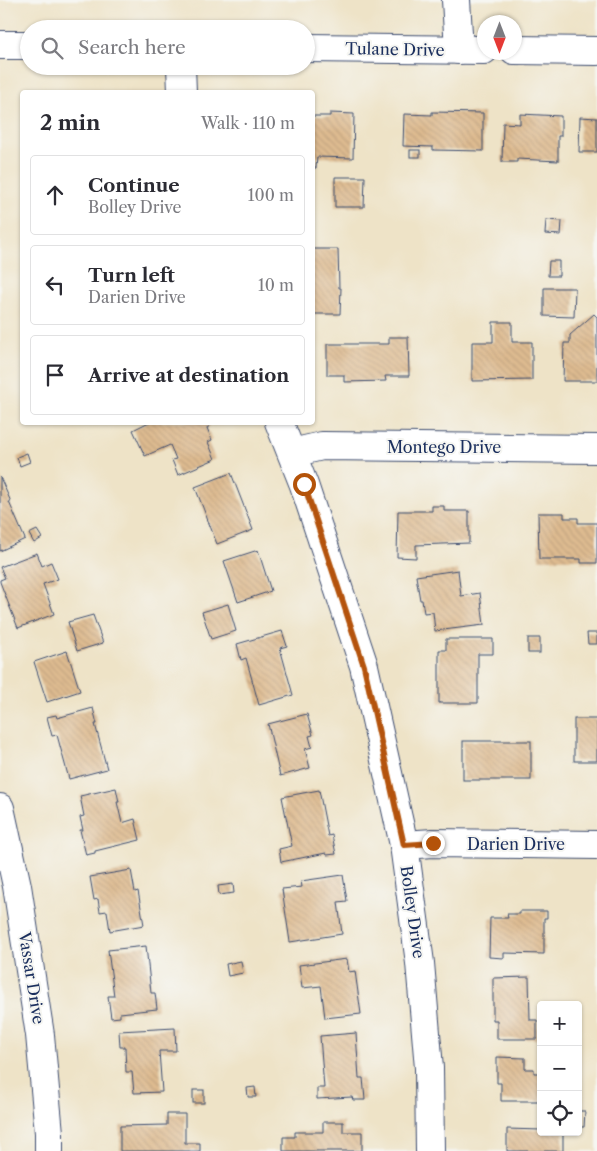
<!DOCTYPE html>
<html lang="en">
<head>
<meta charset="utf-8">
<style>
	body { margin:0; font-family:"Libre Caslon Text",serif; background:#f7f7f7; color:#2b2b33 }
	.controls { position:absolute; right:15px; bottom:15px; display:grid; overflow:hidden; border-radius:5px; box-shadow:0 1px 4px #0004 }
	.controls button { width:45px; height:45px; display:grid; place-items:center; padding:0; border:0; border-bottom:1px solid #e1e1e2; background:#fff; color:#2b2b33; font:25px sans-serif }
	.compass { position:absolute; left:477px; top:15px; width:45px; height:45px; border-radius:50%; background:#fff; box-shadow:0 1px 4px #0004; rotate:180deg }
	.stop { position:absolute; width:15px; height:15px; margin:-11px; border:4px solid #b45309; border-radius:50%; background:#fff }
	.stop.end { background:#b45309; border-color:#fff; box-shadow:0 1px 5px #0008 }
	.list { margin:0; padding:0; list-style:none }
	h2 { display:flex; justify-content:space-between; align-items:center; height:65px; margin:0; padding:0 20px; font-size:21px }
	h2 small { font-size:16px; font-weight:400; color:#7c7c81 }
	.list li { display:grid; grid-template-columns:32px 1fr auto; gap:15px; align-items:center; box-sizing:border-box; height:80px; margin:0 10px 10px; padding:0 10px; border:1px solid #e1e1e2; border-radius:5px }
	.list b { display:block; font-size:19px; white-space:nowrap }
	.list p { margin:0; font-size:16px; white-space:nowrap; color:#7c7c81 }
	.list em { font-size:16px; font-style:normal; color:#7c7c81 }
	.icon { flex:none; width:28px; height:28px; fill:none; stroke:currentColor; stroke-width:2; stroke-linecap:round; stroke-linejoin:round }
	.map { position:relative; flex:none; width:597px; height:1151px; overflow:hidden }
	.search { position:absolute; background:#fff; box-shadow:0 1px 4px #0004; left:20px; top:20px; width:295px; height:55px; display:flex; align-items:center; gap:12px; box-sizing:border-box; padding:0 18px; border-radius:28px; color:#7c7c81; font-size:19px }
	.panel { position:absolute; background:#fff; box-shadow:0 1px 4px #0004; left:20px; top:90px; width:295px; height:335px; border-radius:5px }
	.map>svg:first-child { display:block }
</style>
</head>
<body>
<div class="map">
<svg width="597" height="1151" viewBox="0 0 597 1151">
	<defs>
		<pattern id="building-back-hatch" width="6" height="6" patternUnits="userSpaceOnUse" patternTransform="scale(1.25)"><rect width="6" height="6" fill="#debb90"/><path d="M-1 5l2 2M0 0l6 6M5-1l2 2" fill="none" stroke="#bea17f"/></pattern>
	</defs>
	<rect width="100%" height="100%" fill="#f6f6f2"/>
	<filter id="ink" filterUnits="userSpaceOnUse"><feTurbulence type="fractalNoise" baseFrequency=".02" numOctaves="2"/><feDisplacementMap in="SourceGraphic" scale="10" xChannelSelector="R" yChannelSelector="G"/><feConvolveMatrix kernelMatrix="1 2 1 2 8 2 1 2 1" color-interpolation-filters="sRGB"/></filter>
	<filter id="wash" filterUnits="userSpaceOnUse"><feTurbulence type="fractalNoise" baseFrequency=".0096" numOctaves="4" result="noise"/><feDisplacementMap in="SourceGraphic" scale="20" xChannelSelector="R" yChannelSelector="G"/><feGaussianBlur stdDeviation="1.12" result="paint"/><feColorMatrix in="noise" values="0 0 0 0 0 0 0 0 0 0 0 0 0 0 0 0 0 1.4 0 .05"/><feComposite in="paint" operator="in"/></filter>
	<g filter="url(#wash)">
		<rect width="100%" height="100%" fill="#eee3c7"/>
		<g id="blocks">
			<g fill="url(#building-back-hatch)">
				<polygon points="432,112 483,113 483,151 433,150 433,147 403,146 404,114 432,115"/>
				<polygon points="330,113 354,114 353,158 317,157 316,168 312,168 312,116 330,116"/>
				<polygon points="520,114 561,116 561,136 558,136 558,161 517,159 517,162 502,162 503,123 520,124"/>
				<polygon points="580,117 597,118 597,152 579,152"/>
				<rect x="410" y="150" width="10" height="7"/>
				<polygon points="335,177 365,177 364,207 335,207"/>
				<polygon points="546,220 562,221 561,235 545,234"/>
				<polygon points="312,249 338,249 339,288 341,288 340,314 312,314"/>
				<polygon points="549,261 559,261 559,276 548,276"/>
				<polygon points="544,288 575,288 574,317 544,316"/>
				<polygon points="594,314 597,317 597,381 563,381 564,343 570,343 570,335"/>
				<polygon points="493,322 512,322 512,342 532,342 532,380 472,381 472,342 493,342"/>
				<polygon points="389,337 408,337 409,376 385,376 386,381 344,382 344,375 327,375 327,344 389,344"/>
				<polygon points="149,422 208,422 210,426 207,428 212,440 208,442 215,459 178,475 172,460 176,459 170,445 145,456 133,430"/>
				<polygon points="27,453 30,462 20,466 17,457"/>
				<polygon points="231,473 253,530 217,544 195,487"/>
				<polygon points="0,477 11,502 9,502 25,539 0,551"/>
				<polygon points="432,506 444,506 444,511 469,511 469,543 416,545 416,558 397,557 398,511 432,511"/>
				<polygon points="538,513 564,513 564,518 578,518 578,523 597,523 597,563 581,563 581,559 539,559"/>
				<polygon points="37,530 42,538 34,543 29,534"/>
				<polygon points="258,550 271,591 238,602 224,561"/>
				<polygon points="37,553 42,566 51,562 58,579 43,584 54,614 18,628 0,582 0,580 5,578 0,567"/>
				<polygon points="458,570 461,596 480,593 484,625 435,631 433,612 424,613 422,600 420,600 416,576"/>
				<polygon points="228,604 236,631 211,639 202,612"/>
				<polygon points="93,615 103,643 77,651 68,622"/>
				<polygon points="282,631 287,646 280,648 293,695 259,705 246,658 241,660 237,644"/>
				<polygon points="587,633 597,633 597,644 588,644"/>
				<rect x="528" y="638" width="12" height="15"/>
				<polygon points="446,639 493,639 493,654 478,654 478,703 439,703 439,650 446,650"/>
				<polygon points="67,651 80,691 47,702 34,662"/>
				<polygon points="93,708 97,724 95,724 107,769 69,779 57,735 52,736 47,717 56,715 57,718"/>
				<polygon points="307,714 313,735 309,736 312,747 305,749 310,768 280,776 268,724"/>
				<rect x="574" y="719" width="23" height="42"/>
				<rect x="463" y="741" width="68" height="39"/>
				<polygon points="116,788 119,802 117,802 122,823 135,819 140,840 95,851 95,853 86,855 80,830 83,830 80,817 84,816 80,796"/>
				<polygon points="319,790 328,836 332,835 336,854 327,855 326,853 281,862 279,849 292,846 282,797"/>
				<polygon points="131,870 135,892 138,891 144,925 110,931 107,911 100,912 98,899 94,900 90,877"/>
				<polygon points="343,875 347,901 338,902 342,934 290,942 282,889 302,887 301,881"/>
				<polygon points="233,884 234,893 219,895 218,886"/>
				<polygon points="520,911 547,911 547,918 544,918 544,954 504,953 504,958 489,957 490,918 508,918 507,914 520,914"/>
				<polygon points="146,946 151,993 155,993 157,1009 120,1013 120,1017 111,1018 108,996 114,996 108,950"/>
				<polygon points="347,959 349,972 355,971 361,1014 325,1018 321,986 302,988 299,965"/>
				<polygon points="241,961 243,973 228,976 226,964"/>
				<polygon points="529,977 530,1020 537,1020 537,1039 497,1039 497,1020 493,1020 493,978"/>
				<polygon points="175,1028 176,1051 159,1051 162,1092 134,1093 132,1072 126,1072 125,1047 120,1047 119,1031"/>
				<polygon points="356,1033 359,1078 363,1078 365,1100 353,1100 352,1097 317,1099 317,1088 324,1088 320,1036"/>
				<polygon points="497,1057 525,1058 525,1069 534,1069 534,1073 541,1073 541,1101 501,1101 501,1083 497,1083"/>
				<polygon points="255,1087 256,1097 248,1097 247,1088"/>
				<rect x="193" y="1090" width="11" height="13"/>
				<polygon points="578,1111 585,1111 584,1127 578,1127"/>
				<polygon points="167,1114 185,1114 185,1143 200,1143 200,1151 120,1151 120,1126 167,1125"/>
				<polygon points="323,1122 343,1122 343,1132 362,1132 362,1151 283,1151 283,1137 295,1137 295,1132 323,1132"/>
				<polygon points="507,1129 541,1130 541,1132 563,1132 563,1151 507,1151"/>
			</g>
		</g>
	</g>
	<g filter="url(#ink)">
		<use href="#blocks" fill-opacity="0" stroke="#3b4a6e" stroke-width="1"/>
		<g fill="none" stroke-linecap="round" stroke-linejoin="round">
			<defs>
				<g id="minor">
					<polyline points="456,0 459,50"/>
					<polyline points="0,45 29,45"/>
					<polyline points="306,48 484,50"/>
					<polyline points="514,50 597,51"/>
					<polyline points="181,66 182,92"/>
					<polyline points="279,422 304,485 364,666 404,845 420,963 429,1068 430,1151"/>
					<polyline points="292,453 322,446 597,449"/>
					<polyline points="0,808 17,886 40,1035 49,1133 49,1151"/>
					<polyline points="404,845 433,843 597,845"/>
				</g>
			</defs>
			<use href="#minor" stroke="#3b4a6e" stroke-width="30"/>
			<use href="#minor" stroke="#fff" stroke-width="28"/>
		</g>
	</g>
	<g fill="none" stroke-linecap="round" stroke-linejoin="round" filter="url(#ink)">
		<polyline stroke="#b45309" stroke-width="6" points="304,484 364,666 404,845 433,843"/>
	</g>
	<g text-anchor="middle" stroke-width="4" stroke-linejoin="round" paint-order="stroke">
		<g font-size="16" fill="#1b2f5e" stroke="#f6f6f2">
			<text transform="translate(395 49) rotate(1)" y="6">Tulane Drive</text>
			<text x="444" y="453">Montego Drive</text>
			<text x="516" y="850">Darien Drive</text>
			<text transform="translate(413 912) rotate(82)" y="6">Bolley Drive</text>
			<text transform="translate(32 978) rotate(81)" y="6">Vassar Drive</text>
		</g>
	</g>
</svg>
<div class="controls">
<button>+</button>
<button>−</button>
<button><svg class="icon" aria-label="locate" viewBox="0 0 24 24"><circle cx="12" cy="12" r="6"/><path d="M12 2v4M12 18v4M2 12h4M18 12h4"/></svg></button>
</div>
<svg class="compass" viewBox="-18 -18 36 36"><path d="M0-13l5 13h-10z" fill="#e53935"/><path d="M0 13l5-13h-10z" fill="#7c7c81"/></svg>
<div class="stop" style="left:304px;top:484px"></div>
<div class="stop end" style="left:433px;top:843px"></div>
<div class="search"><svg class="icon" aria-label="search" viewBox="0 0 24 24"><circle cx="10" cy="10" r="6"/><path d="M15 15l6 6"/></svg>Search here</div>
<section class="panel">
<h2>2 min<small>Walk · 110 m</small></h2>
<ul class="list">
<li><svg class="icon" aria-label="ahead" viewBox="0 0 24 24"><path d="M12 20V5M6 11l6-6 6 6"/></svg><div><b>Continue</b><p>Bolley Drive</p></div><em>100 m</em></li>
<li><svg class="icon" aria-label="left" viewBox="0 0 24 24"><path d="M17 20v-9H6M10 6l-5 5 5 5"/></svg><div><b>Turn left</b><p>Darien Drive</p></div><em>10 m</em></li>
<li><svg class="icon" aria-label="arrive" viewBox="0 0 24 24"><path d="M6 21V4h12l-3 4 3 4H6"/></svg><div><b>Arrive at destination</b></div></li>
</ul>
</section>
</div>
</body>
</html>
